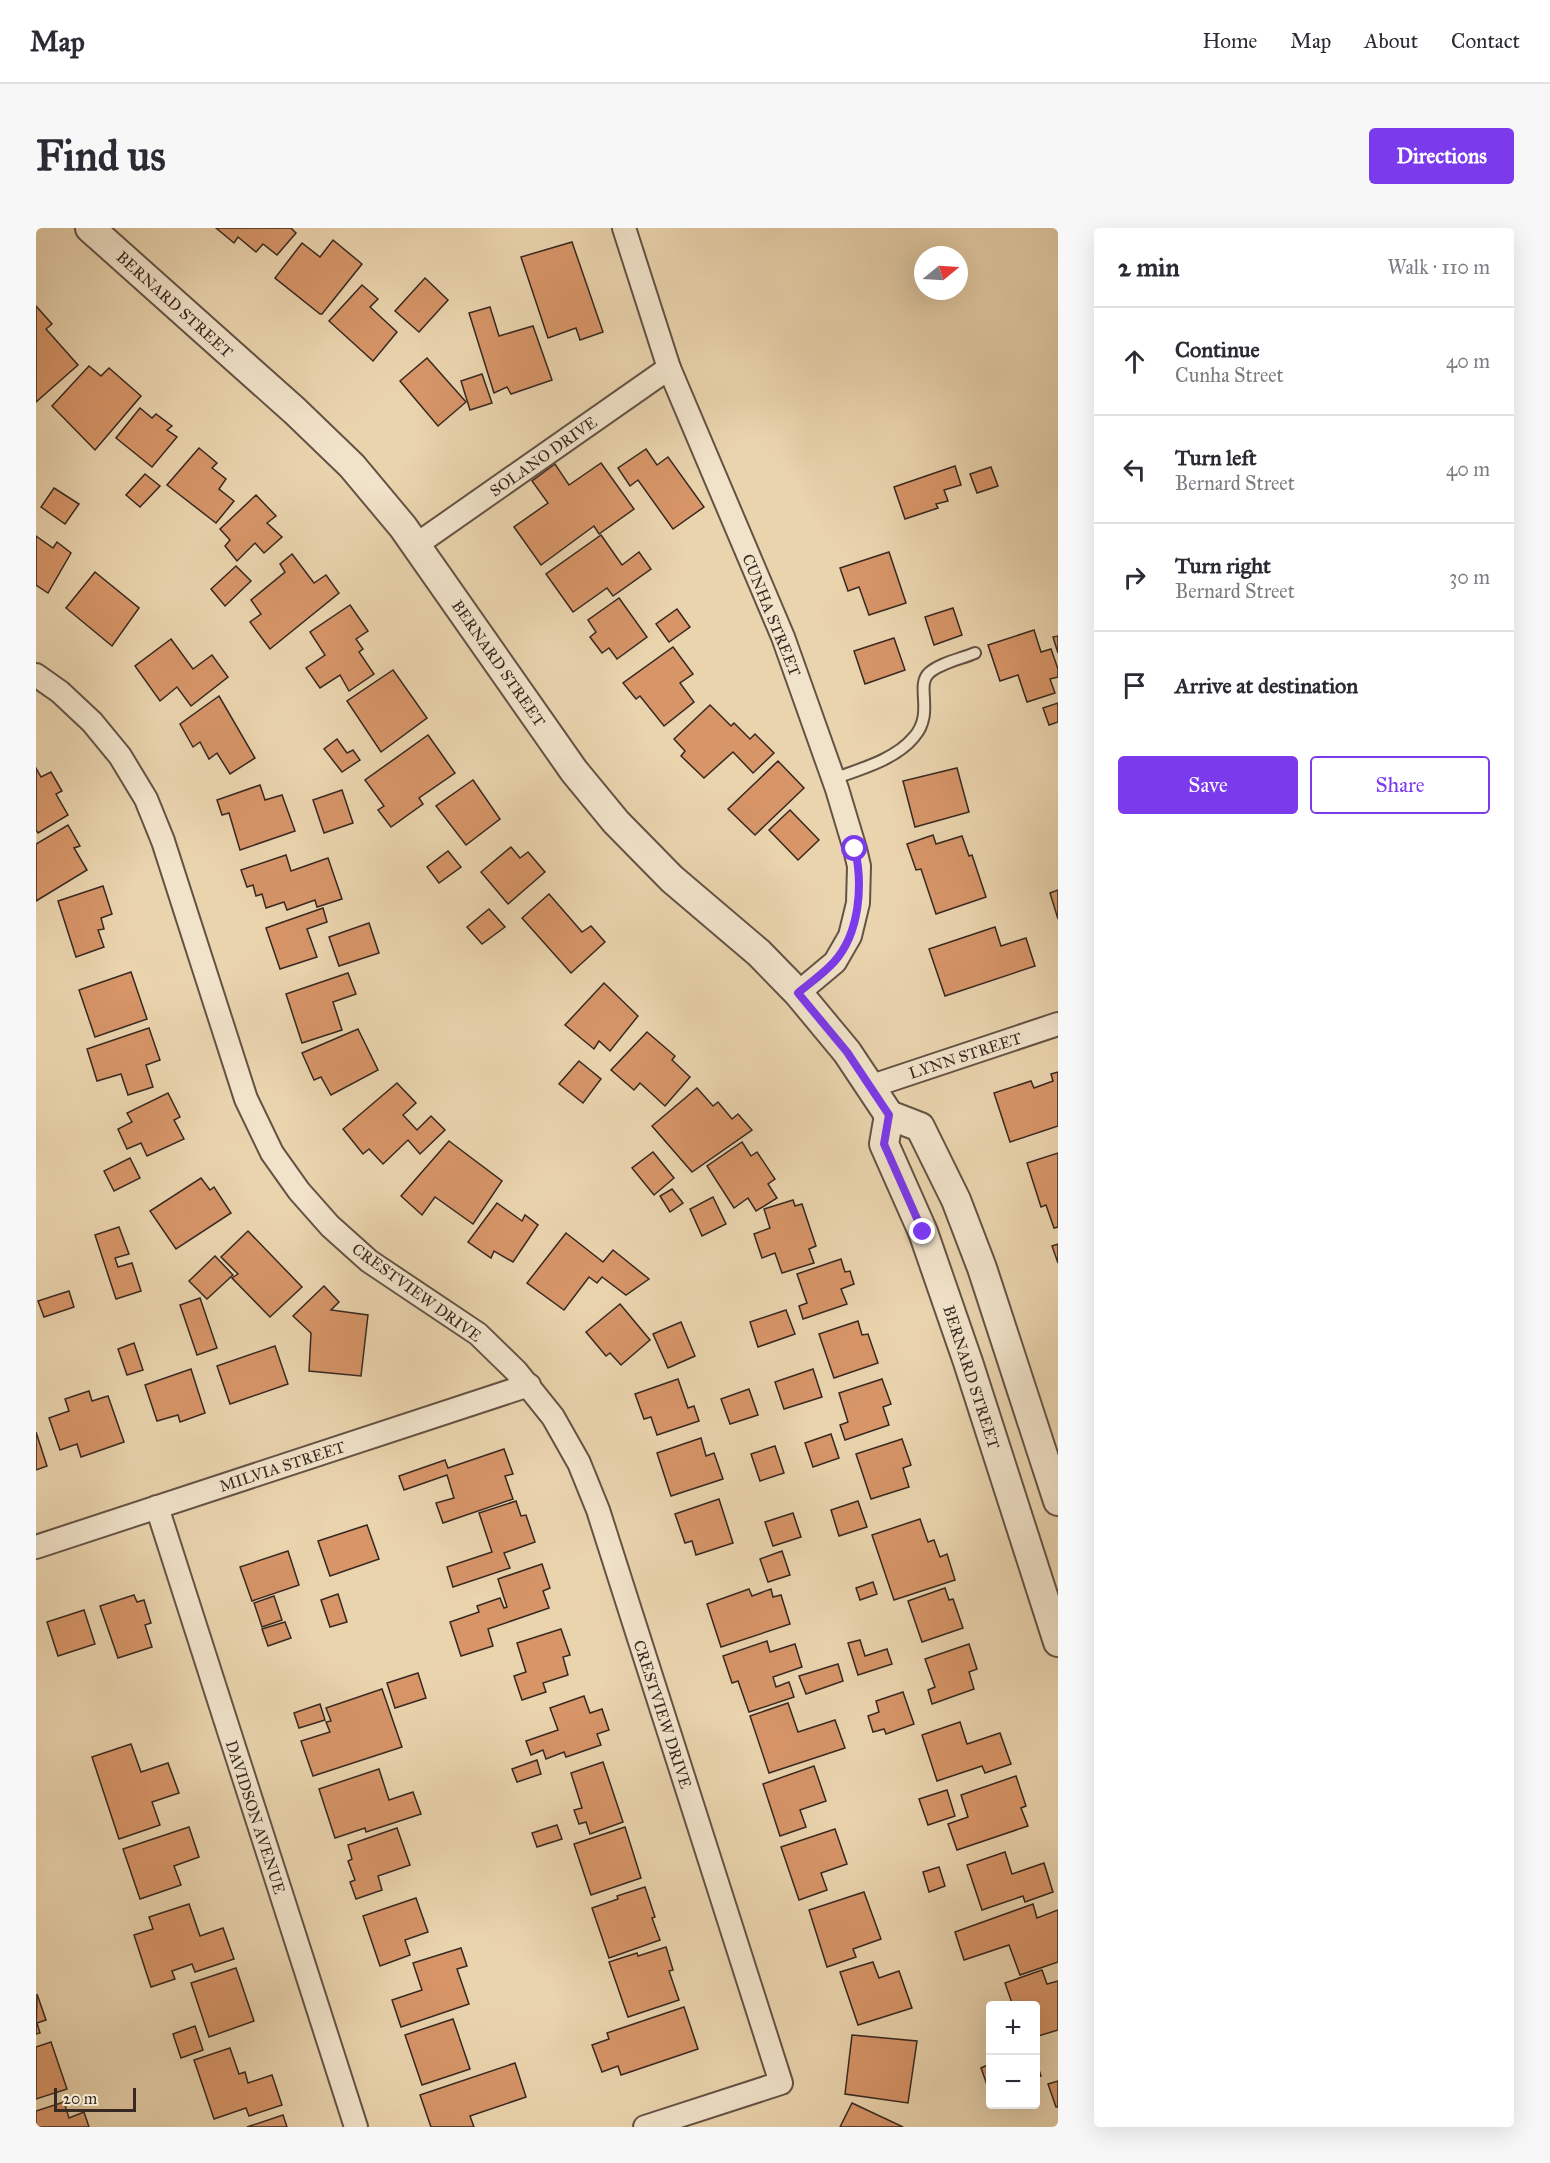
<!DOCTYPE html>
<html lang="en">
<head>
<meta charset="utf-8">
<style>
	body { margin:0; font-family:"IM FELL Great Primer",serif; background:#f7f7f7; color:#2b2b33 }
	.controls { position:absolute; right:18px; bottom:18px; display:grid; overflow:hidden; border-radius:6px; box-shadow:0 6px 24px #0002 }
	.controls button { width:54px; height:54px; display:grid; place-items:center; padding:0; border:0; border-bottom:2px solid #e1e1e2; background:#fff; color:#2b2b33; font:30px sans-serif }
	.compass { position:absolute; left:878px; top:18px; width:54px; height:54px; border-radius:50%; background:#fff; box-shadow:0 6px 24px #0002; rotate:72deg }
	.scale { position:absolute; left:18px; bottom:15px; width:82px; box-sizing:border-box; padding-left:6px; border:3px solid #372821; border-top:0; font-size:16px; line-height:21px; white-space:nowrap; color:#372821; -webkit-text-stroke:4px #f1e3ca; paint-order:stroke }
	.stop { position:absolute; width:18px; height:18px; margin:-14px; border:4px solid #7c3aed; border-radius:50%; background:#fff }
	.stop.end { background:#7c3aed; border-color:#fff; box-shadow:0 2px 6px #0008 }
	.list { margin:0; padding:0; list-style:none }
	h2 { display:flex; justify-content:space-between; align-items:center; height:78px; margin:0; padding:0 24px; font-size:26px }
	h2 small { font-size:20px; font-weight:400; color:#7c7c81 }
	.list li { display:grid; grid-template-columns:39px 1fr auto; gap:18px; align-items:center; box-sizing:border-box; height:108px; padding:0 24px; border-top:2px solid #e1e1e2 }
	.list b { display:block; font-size:22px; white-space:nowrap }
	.list p { margin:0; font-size:20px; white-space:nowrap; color:#7c7c81 }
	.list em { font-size:20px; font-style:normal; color:#7c7c81 }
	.actions { display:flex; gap:12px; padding:18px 24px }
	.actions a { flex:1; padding:14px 0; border:2px solid #7c3aed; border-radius:6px; text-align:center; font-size:21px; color:#7c3aed }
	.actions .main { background:#7c3aed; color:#fff }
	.icon { flex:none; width:33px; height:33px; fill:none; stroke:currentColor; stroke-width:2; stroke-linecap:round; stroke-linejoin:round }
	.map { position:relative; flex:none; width:1022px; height:1899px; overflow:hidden; border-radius:6px }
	header { display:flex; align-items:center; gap:36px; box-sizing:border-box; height:84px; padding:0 30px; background:#fff; border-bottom:2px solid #e1e1e2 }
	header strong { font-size:28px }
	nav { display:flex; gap:33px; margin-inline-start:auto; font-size:21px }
	.intro { display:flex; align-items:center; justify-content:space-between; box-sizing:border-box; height:144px; padding:0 36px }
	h1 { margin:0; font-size:42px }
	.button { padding:15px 27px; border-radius:6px; background:#7c3aed; color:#fff; font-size:21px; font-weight:700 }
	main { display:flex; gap:36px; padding:0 36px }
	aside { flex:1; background:#fff; border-radius:6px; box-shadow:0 6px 24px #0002 }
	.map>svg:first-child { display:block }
</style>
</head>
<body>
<header>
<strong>Map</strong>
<nav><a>Home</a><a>Map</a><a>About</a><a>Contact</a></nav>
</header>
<div class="intro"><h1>Find us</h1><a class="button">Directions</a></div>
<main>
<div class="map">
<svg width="1022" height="1899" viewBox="0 0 1022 1899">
	<rect width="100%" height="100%" fill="#ead4ae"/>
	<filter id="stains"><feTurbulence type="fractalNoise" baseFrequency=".00333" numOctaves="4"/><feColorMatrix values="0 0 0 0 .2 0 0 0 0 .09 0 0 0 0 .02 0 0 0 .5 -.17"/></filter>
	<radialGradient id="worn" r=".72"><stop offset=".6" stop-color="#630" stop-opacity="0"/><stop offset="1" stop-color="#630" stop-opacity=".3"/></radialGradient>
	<g fill="#d79568" stroke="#372821" stroke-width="1.5">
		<polygon points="180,0 255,0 260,5 241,27 227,16 220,24 202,9 198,15"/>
		<polygon points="297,12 326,36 286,86 284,86 239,50 266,15 284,29"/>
		<polygon points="536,14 567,104 544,112 540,100 512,110 485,29"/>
		<polygon points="389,50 412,72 383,104 359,83"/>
		<polygon points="326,57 342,71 334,79 361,104 337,133 293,93"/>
		<polygon points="0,78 16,96 10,101 42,137 0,174"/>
		<polygon points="454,79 463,108 497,98 516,152 475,166 471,159 458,165 433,85"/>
		<polygon points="391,130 430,174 402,198 364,153"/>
		<polygon points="53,138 65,148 73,140 105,168 59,222 16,178"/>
		<polygon points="446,146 456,175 434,182 425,153"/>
		<polygon points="104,180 116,190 120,186 136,198 131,202 141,209 116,239 80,210"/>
		<polygon points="163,220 181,235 176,240 190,251 183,261 198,273 180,295 131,257"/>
		<polygon points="610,221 621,237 632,229 668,279 637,301 602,252 594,258 582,240"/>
		<polygon points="565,235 598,281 563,306 558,298 505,337 478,299 512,275 496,253 519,236 533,257"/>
		<polygon points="919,238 925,257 908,262 912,273 900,276 902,280 869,291 858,259"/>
		<polygon points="955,239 962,258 941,265 934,246"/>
		<polygon points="109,246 124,258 104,279 90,267"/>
		<polygon points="18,260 43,276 29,296 5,279"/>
		<polygon points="220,267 240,288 231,295 246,309 228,325 219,315 201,333 189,318 194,312 184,301"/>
		<polygon points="565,307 586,337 603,324 615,341 577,368 571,360 537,384 510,346"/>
		<polygon points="0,308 17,320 21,314 35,325 12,365 0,357"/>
		<polygon points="853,324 870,375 833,387 823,359 812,363 804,340"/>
		<polygon points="256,326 278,355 290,347 303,365 234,421 214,394 225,386 215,372 249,344 244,336"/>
		<polygon points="200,338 215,353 189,378 175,361"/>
		<polygon points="59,344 103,380 76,418 30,380"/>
		<polygon points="583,370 611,409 581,431 573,420 566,425 554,409 560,404 552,392"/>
		<polygon points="314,377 332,403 320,411 327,421 323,424 338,446 313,463 304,447 284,460 270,440 289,427 274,404"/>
		<polygon points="917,380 926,407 898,417 889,389"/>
		<polygon points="641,381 654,399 633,414 620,396"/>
		<polygon points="998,402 1005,424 1015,421 1022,441 1022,449 1014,451 1019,465 991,474 982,447 964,453 952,417"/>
		<polygon points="1022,408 1022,425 1017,409"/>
		<polygon points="858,410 869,442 829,456 818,423"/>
		<polygon points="135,411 157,441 176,427 192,449 155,478 141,459 124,473 99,438"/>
		<polygon points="637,419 657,446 644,455 658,474 628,498 604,468 600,471 587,455"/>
		<polygon points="357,442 391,490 345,524 311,473"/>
		<polygon points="183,468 219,530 194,546 181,525 173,531 164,514 157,519 144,496"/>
		<polygon points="1022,475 1022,494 1013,497 1007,480"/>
		<polygon points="674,477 695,498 698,495 714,511 719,506 738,525 717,545 697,524 668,550 645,528 649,523 638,511"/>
		<polygon points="392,507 419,545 383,570 387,576 355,599 342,582 348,578 329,552"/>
		<polygon points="301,511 311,525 317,522 324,532 306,544 288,521"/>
		<polygon points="742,533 768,560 719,607 692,581"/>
		<polygon points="0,540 5,549 15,544 26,563 20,566 32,587 2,605 0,602"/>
		<polygon points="921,540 933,584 879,599 867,553"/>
		<polygon points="437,552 464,591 430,617 400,578"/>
		<polygon points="224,557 229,572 246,567 259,603 204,622 193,585 186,587 181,572"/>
		<polygon points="306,562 317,595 288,605 277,572"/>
		<polygon points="754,582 783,612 762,632 733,602"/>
		<polygon points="32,597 44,618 38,620 51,642 0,673 0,616"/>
		<polygon points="897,607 900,616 926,608 933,628 936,627 950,669 900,686 885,641 880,642 871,616"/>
		<polygon points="475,619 484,630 492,624 509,644 472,676 445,644"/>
		<polygon points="412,623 425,639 403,655 391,639"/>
		<polygon points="250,627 255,643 292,630 306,671 281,679 279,672 251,682 248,674 230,680 226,666 220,668 217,657 211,659 205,642"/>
		<polygon points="67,658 76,686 65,690 68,701 62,702 68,719 40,729 22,673"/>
		<polygon points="1022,662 1022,691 1014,665"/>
		<polygon points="513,666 546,704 555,698 569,714 535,745 486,690"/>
		<polygon points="287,680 291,694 271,701 281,729 244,741 230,700"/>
		<polygon points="453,681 469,699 446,716 431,699"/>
		<polygon points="333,695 343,725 303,738 293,709"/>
		<polygon points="959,699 965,718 990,710 999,738 909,768 893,721"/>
		<polygon points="95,744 111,791 59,809 43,762"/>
		<polygon points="312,745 320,766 297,774 306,802 266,815 250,766"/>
		<polygon points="568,755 602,788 574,823 563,813 558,821 529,797"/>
		<polygon points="113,800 124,832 110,837 117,859 92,867 85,846 61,853 51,821"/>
		<polygon points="322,801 342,842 295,867 285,849 278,852 266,825"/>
		<polygon points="611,804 639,828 636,832 654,849 629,878 604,855 598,862 575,842"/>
		<polygon points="543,833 565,851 547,875 523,856"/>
		<polygon points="1022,844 1022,898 974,914 958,865 995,853 998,860 1017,853 1015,846"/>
		<polygon points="361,855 380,875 367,887 381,902 395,888 409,902 384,926 372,912 347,936 333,921 327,926 307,901"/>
		<polygon points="661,860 677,878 682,874 696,891 702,886 716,902 656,944 616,898"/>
		<polygon points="132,865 144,889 138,892 148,911 111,928 105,915 91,921 82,901 96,894 91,885"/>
		<polygon points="413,913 466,953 437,996 399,969 386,987 365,968"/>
		<polygon points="706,914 715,928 721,924 739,951 732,956 741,970 720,983 712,970 698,980 671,938"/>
		<polygon points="617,924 638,950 618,967 596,940"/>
		<polygon points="1022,925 1022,999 1018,1000 1010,977 1005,979 991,935"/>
		<polygon points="94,930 104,950 78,963 68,943"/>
		<polygon points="165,950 174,962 178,959 195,985 140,1021 114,983"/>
		<polygon points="636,961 647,975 634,984 624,968"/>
		<polygon points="677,969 690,996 666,1008 654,981"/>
		<polygon points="757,972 759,978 766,976 780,1018 773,1021 778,1035 746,1045 739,1025 726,1030 718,1006 734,1000 728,981"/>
		<polygon points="461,975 486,993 489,987 502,997 477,1034 458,1023 455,1030 432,1014"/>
		<polygon points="83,999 93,1026 79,1030 82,1039 96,1035 105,1063 80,1071 59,1007"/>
		<polygon points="212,1003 266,1059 234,1089 196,1050 202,1046 185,1029"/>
		<polygon points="530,1005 567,1034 577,1022 613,1051 590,1067 566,1049 561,1055 553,1049 528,1082 491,1055"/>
		<polygon points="1022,1016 1022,1035 1016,1018"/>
		<polygon points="179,1028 197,1047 171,1071 153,1053"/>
		<polygon points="805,1031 809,1044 814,1043 818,1056 805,1061 811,1076 767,1091 763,1078 771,1075 761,1046"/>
		<polygon points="288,1058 303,1074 295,1082 332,1087 325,1148 273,1143 275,1105 257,1088"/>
		<polygon points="33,1063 38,1079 8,1089 2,1073"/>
		<polygon points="164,1070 181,1120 161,1127 144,1077"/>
		<polygon points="584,1076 614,1112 585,1137 574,1125 570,1128 550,1104"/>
		<polygon points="750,1082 759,1106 722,1119 714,1094"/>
		<polygon points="822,1093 826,1107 832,1106 842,1135 798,1150 783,1106"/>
		<polygon points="645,1094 659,1128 632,1140 617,1106"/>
		<polygon points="98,1115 107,1142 91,1147 82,1121"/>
		<polygon points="239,1118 252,1156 194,1176 181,1138"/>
		<polygon points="155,1141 169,1185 144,1194 142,1187 121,1193 109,1157"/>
		<polygon points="777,1141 786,1169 748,1181 739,1154"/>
		<polygon points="642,1151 652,1180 658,1178 663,1193 621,1207 615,1189 608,1191 599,1166"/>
		<polygon points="846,1151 855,1176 847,1179 853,1197 809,1212 804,1197 812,1194 803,1165"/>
		<polygon points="713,1161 722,1187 694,1196 685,1171"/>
		<polygon points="53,1163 56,1173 72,1168 88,1214 45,1229 41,1216 24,1222 13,1190 33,1183 29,1171"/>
		<polygon points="0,1204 11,1238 0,1242"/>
		<polygon points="795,1206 803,1230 777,1239 769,1215"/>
		<polygon points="665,1210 670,1228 678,1225 687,1251 635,1268 621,1225"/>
		<polygon points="866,1211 875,1237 867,1240 873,1259 835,1271 820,1226"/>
		<polygon points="739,1218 748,1245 724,1253 715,1226"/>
		<polygon points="468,1221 477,1246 469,1248 477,1271 407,1295 400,1275 418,1270 411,1247 368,1262 363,1248 409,1232 412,1240"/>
		<polygon points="683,1271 697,1315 660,1327 656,1313 649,1315 639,1286"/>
		<polygon points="480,1273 485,1288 490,1287 499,1314 468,1325 474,1340 417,1359 411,1339 456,1324 443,1285"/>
		<polygon points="822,1273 831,1299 803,1308 795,1282"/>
		<polygon points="757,1285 765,1309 737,1318 729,1294"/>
		<polygon points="884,1291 892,1314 898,1312 904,1329 911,1326 919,1352 858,1372 836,1307"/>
		<polygon points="331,1297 343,1331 294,1348 282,1313"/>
		<polygon points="252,1323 263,1357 216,1373 204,1339"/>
		<polygon points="746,1323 754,1347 732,1354 724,1331"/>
		<polygon points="506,1336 514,1360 507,1363 513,1380 452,1401 457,1418 425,1428 414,1394 443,1384 441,1378 464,1370 468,1380 471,1379 462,1351"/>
		<polygon points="837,1354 841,1366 824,1372 820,1360"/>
		<polygon points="909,1360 913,1372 917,1371 927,1400 886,1414 872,1373"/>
		<polygon points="713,1361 716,1368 735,1361 737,1369 745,1367 754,1396 685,1419 671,1376"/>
		<polygon points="302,1366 311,1394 294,1399 285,1372"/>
		<polygon points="98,1367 101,1374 108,1372 115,1395 109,1397 116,1419 82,1430 64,1378"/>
		<polygon points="238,1368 246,1392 226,1399 218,1375"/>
		<polygon points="48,1382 59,1416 22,1428 11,1394"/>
		<polygon points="249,1394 255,1410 232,1418 226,1401"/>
		<polygon points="525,1401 534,1427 527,1429 532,1447 507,1455 510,1464 486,1472 478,1448 490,1444 481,1415"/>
		<polygon points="824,1412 829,1428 851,1421 856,1436 822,1447 812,1415"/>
		<polygon points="731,1413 734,1424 759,1416 766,1439 737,1449 740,1459 753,1454 758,1469 713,1484 702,1453 696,1455 687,1428"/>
		<polygon points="933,1416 941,1441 933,1444 938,1461 896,1476 892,1462 899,1459 889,1431"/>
		<polygon points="802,1436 807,1453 770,1466 763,1448"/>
		<polygon points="382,1445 390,1470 359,1480 351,1455"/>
		<polygon points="346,1461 366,1519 277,1548 265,1513 294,1504 290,1494 295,1493 290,1480"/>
		<polygon points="867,1464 878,1496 850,1506 848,1501 837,1504 832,1488 843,1484 840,1473"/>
		<polygon points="548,1468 554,1485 566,1481 573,1502 561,1506 565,1517 530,1529 528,1524 510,1531 507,1522 495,1527 490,1513 522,1502 514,1480"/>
		<polygon points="752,1475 762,1504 799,1492 809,1520 733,1545 714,1488"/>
		<polygon points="284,1476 289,1492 263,1500 258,1485"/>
		<polygon points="924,1494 931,1516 964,1505 975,1536 949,1545 946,1538 901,1553 886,1507"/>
		<polygon points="95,1516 105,1544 132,1535 143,1565 116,1574 124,1597 83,1611 56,1529"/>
		<polygon points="501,1532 505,1546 481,1554 476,1541"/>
		<polygon points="567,1534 587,1594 554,1606 550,1594 543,1596 538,1582 546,1580 535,1545"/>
		<polygon points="778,1538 790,1573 764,1582 770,1599 744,1608 727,1556"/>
		<polygon points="343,1541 353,1572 377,1564 385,1586 330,1604 329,1600 299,1610 283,1561"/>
		<polygon points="980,1548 990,1578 985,1580 992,1598 921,1622 912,1596 932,1589 925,1567"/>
		<polygon points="911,1562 919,1588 892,1597 883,1571"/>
		<polygon points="521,1597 526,1611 501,1619 496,1605"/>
		<polygon points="153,1599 163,1629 138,1638 145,1657 104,1671 87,1621"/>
		<polygon points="589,1599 605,1650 555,1667 538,1616"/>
		<polygon points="361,1600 374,1637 342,1648 346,1662 320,1671 314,1654 319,1652 312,1633 316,1631 312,1617"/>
		<polygon points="799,1601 811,1636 785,1645 791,1662 763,1672 745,1619"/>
		<polygon points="969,1624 976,1646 1008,1635 1017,1664 989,1674 987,1668 946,1682 931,1637"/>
		<polygon points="903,1639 909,1658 893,1664 887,1644"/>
		<polygon points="609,1659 619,1689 616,1690 624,1712 573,1730 556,1680 582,1671 581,1668"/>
		<polygon points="828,1664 845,1711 817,1721 820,1729 791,1739 773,1682"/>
		<polygon points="380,1670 392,1704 369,1712 374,1727 344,1738 327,1688"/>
		<polygon points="153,1676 164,1708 187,1700 198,1731 159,1744 156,1736 136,1743 139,1751 115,1759 98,1707 117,1701 113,1689"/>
		<polygon points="997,1676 1001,1690 1022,1682 1022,1734 984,1747 973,1717 928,1732 919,1704"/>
		<polygon points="630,1719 637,1742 633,1743 643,1772 592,1789 573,1734 601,1725 602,1728"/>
		<polygon points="425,1720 431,1738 421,1741 433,1776 365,1799 356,1772 386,1762 377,1735"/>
		<polygon points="837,1734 843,1750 863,1743 876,1780 822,1797 804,1744"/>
		<polygon points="200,1740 218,1793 173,1809 155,1755"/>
		<polygon points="1006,1742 1011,1756 1022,1753 1022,1802 999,1809 999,1778 977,1778 969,1755"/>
		<polygon points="1,1766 10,1792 1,1795 4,1805 0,1806"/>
		<polygon points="648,1779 662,1821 585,1847 582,1838 566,1844 556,1817 573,1811 571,1805"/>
		<polygon points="417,1791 434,1841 386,1857 369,1807"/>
		<polygon points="159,1798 167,1822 145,1830 137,1806"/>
		<polygon points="816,1807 881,1813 872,1875 809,1866"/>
		<polygon points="15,1814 31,1861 0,1871 0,1819"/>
		<polygon points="194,1820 203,1846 209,1844 212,1855 236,1847 246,1877 213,1888 210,1880 178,1891 158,1832"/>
		<polygon points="999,1830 1005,1848 999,1850"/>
		<polygon points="479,1835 490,1869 434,1888 438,1899 395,1899 384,1867"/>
		<polygon points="954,1836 954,1865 945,1840"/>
		<polygon points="1022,1853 1022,1879 1020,1879 1012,1856"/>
		<polygon points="28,1874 33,1890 48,1884 53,1899 0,1899 0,1883"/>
		<polygon points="816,1875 867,1899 804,1899"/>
		<polygon points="247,1887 251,1899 211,1899"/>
	</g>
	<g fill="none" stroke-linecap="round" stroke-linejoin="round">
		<defs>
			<path id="service" d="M797,551C824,541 859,532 878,509C899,485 879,458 893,445C904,435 925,431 939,425"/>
			<g id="minor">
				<polyline points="588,0 633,140 747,409 801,561 819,621 823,638 822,675 814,708 799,734 762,765"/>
				<polyline points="380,317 633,140"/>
				<polyline points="0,447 24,464 56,494 84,528 110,571 127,613 210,871 236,925 263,963 294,998 333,1033 442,1106 480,1143 517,1189 543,1235 562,1282 745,1855 609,1899"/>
				<polyline points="836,858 1022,796"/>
				<polyline points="121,1279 320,1899"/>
				<polyline points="0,1319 493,1157"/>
			</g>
			<g id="tertiary">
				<polyline points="54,0 259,183 316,238 367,299 538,543 580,594 636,651 723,725 762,765 811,824 853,887 884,899 920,972 946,1040 1022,1273"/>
				<polyline points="853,887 848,916 887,1004 932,1134 1022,1414"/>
			</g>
		</defs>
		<use href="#service" stroke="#645344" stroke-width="14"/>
		<use href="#minor" stroke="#645344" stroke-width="26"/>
		<use href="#tertiary" stroke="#645344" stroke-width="32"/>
		<use href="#service" stroke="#f1e3ca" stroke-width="10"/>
		<use href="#minor" stroke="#f1e3ca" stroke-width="22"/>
		<use href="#tertiary" stroke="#f1e3ca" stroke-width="28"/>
	</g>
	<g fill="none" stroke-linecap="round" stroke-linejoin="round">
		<path stroke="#7c3aed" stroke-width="8" d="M819,621C827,657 824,705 798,734C788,745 774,755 762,765L811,824L853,887L848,916L887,1004"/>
	</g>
	<g text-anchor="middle" stroke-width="4.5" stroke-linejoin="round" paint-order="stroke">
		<g font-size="16" fill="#372821" stroke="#f1e3ca">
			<text transform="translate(139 76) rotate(42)" y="6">BERNARD STREET</text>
			<text transform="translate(507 228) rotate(-35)" y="6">SOLANO DRIVE</text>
			<text transform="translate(736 387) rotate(68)" y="6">CUNHA STREET</text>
			<text transform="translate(463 435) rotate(55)" y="6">BERNARD STREET</text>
			<text transform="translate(929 827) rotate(-18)" y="6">LYNN STREET</text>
			<text transform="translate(381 1064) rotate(36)" y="6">CRESTVIEW DRIVE</text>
			<text transform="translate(936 1149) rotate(72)" y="6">BERNARD STREET</text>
			<text transform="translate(246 1238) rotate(-18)" y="6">MILVIA STREET</text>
			<text transform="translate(627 1486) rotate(72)" y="6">CRESTVIEW DRIVE</text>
			<text transform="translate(220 1589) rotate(72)" y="6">DAVIDSON AVENUE</text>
		</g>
	</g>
	<rect width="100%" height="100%" filter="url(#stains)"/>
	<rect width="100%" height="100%" fill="url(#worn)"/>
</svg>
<div class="controls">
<button>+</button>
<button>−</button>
</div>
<svg class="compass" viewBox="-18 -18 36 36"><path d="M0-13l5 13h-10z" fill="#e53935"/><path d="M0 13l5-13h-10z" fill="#7c7c81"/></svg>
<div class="scale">20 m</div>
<div class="stop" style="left:819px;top:621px"></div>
<div class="stop end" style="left:887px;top:1004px"></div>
</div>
<aside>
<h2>2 min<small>Walk · 110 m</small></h2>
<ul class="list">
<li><svg class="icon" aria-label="ahead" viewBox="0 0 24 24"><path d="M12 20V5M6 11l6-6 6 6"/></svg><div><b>Continue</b><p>Cunha Street</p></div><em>40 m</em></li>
<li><svg class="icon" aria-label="left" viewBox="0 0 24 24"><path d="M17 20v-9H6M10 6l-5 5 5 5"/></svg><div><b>Turn left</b><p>Bernard Street</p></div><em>40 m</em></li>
<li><svg class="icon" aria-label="right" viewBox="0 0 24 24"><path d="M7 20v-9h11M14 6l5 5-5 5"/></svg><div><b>Turn right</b><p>Bernard Street</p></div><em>30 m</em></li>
<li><svg class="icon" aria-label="arrive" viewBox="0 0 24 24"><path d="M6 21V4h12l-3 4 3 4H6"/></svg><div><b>Arrive at destination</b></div></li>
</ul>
<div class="actions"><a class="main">Save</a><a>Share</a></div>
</aside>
</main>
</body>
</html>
